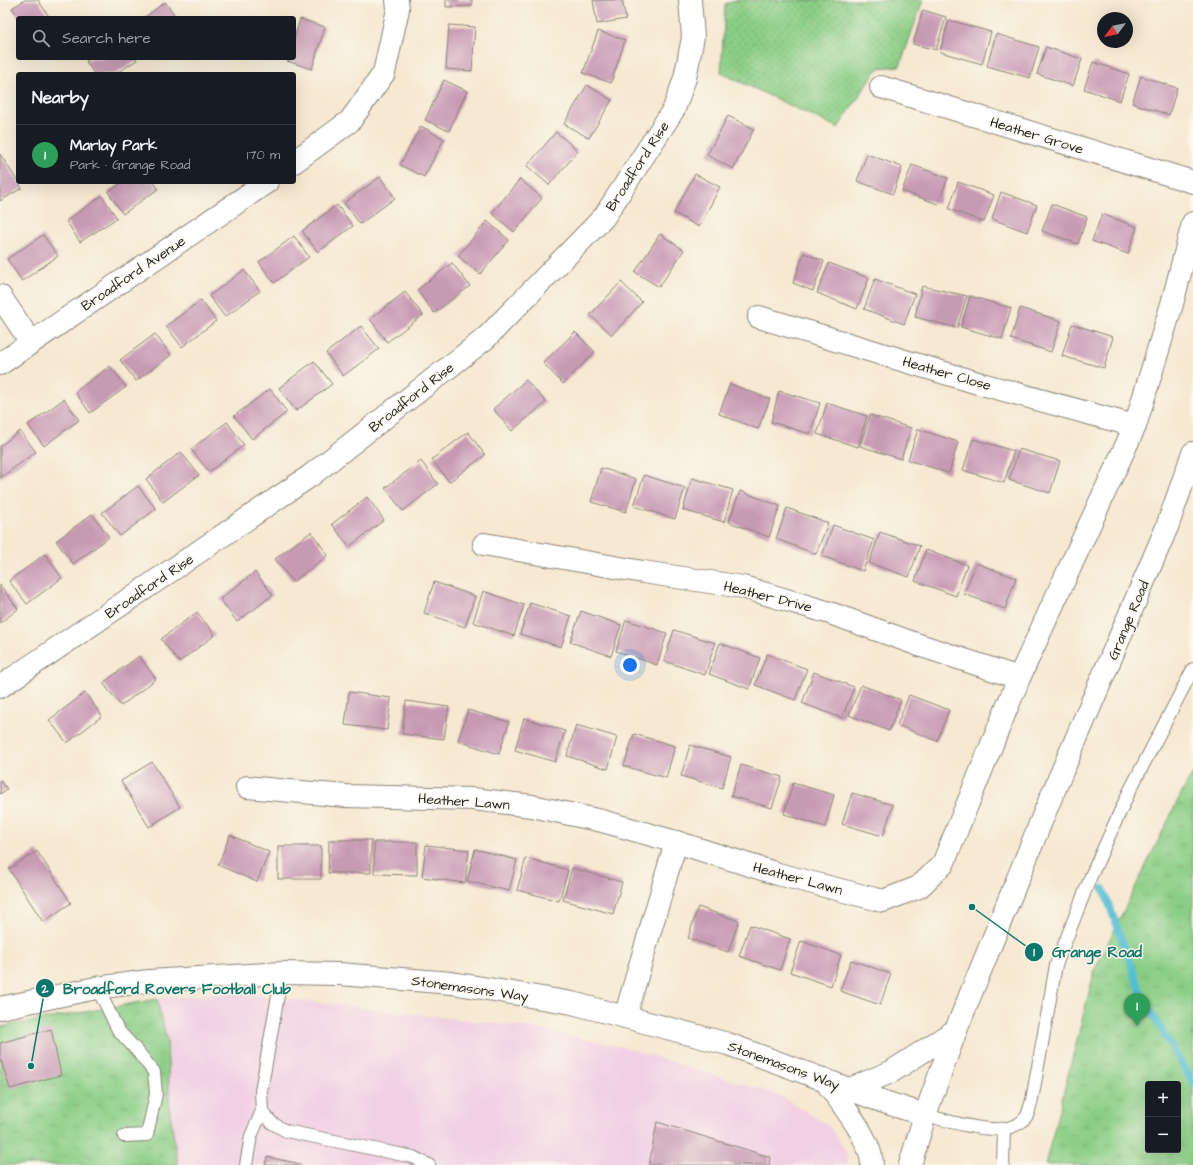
<!DOCTYPE html>
<html lang="en">
<head>
<meta charset="utf-8">
<style>
	body { margin:0; font-family:"Architects Daughter",sans-serif; background:#242831; color:#f1f3f6 }
	.controls { position:absolute; right:12px; bottom:12px; display:grid; overflow:hidden; border-radius:4px; box-shadow:0 4px 16px #0002 }
	.controls button { width:36px; height:36px; display:grid; place-items:center; padding:0; border:0; border-bottom:1px solid #363941; background:#171b24; color:#f1f3f6; font:20px sans-serif }
	.compass { position:absolute; left:1097px; top:12px; width:36px; height:36px; border-radius:50%; background:#171b24; box-shadow:0 4px 16px #0002; rotate:238deg }
	.you { position:absolute; left:630px; top:665px; width:14px; height:14px; margin:-10px; border:3px solid #fff; border-radius:50%; background:#1a73e8; box-shadow:0 0 0 6px #1a73e833 }
	.badge { display:grid; place-items:center; width:26px; height:26px; border-radius:50%; background:#1a73e8; color:#fff; font-size:13px; font-weight:700 }
	.pin { position:absolute; translate:-50% -33px; filter:drop-shadow(0 1px 2px #0008) }
	.pin::after { content:''; position:absolute; top:21px; width:14px; height:12px; background:inherit; clip-path:polygon(0 0,100% 0,50% 100%) }
	.list { margin:0; padding:0; list-style:none }
	h2 { display:flex; justify-content:space-between; align-items:center; height:52px; margin:0; padding:0 16px; font-size:17px }
	h2 small { font-size:13px; font-weight:400; color:#9ea1a6 }
	.list li { display:grid; grid-template-columns:26px 1fr auto; gap:12px; align-items:center; box-sizing:border-box; height:60px; padding:0 16px; border-top:1px solid #363941 }
	.list b { display:block; font-size:15px; white-space:nowrap }
	.list p { margin:0; font-size:13px; white-space:nowrap; color:#9ea1a6 }
	.list em { font-size:13px; font-style:normal; color:#9ea1a6 }
	.icon { flex:none; width:22px; height:22px; fill:none; stroke:currentColor; stroke-width:2; stroke-linecap:round; stroke-linejoin:round }
	.map { position:relative; flex:none; width:1193px; height:1165px; overflow:hidden }
	.search { position:absolute; background:#171b24; box-shadow:0 4px 16px #0002; left:16px; top:16px; width:280px; height:44px; display:flex; align-items:center; gap:10px; box-sizing:border-box; padding:0 14px; border-radius:4px; color:#9ea1a6; font-size:15px }
	.panel { position:absolute; background:#171b24; box-shadow:0 4px 16px #0002; left:16px; top:72px; width:280px; height:112px; border-radius:4px }
	.map>svg:first-child { display:block }
</style>
</head>
<body>
<div class="map">
<svg width="1193" height="1165" viewBox="0 0 1193 1165">
	<defs>
		<pattern id="grass-dots" width="8" height="8" patternUnits="userSpaceOnUse"><rect width="8" height="8" fill="#8acd85"/><path d="M2 2h.1M6 6h.1" fill="none" stroke="#76af72" stroke-width="1.8" stroke-linecap="round"/></pattern>
		<pattern id="park-tufts" width="24" height="20" patternUnits="userSpaceOnUse"><rect width="24" height="20" fill="#8acd85"/><path d="M3 7l-1-3M5 7V3M7 7l1-3M15 17l-1-3M17 17v-4M19 17l1-3" fill="none" stroke="#76af72"/></pattern>
	</defs>
	<rect width="100%" height="100%" fill="#fbf7ec"/>
	<filter id="ink" filterUnits="userSpaceOnUse"><feTurbulence type="fractalNoise" baseFrequency=".025" numOctaves="2"/><feDisplacementMap in="SourceGraphic" scale="8" xChannelSelector="R" yChannelSelector="G"/><feConvolveMatrix kernelMatrix="1 2 1 2 8 2 1 2 1" color-interpolation-filters="sRGB"/></filter>
	<filter id="wash" filterUnits="userSpaceOnUse"><feTurbulence type="fractalNoise" baseFrequency=".012" numOctaves="4" result="noise"/><feDisplacementMap in="SourceGraphic" scale="16" xChannelSelector="R" yChannelSelector="G"/><feGaussianBlur stdDeviation="0.9" result="paint"/><feColorMatrix in="noise" values="0 0 0 0 0 0 0 0 0 0 0 0 0 0 0 0 0 1.4 0 .05"/><feComposite in="paint" operator="in"/></filter>
	<g filter="url(#wash)">
		<rect width="100%" height="100%" fill="#f6e8d1"/>
		<polygon fill="#f1d0e3" points="237,993 533,1028 623,1047 779,1095 829,1126 847,1153 848,1165 178,1165 170,1113 167,1041 157,999"/>
		<polygon fill="url(#grass-dots)" stroke="#537450" points="739,0 923,0 900,66 878,68 838,128 721,73 725,4"/>
		<g fill="url(#park-tufts)" stroke="#537450" fill-rule="evenodd">
			<path d="M1193,773V1165H1045L1095,969L1181,794ZM1148,1084H1178V1150H1148Z"/>
			<polygon points="157,999 167,1041 170,1113 178,1165 0,1165 0,1027"/>
		</g>
		<g fill="none" stroke-linecap="round" stroke-linejoin="round">
			<polyline stroke="#55bed2" stroke-width="7" points="1103,888 1143,998 1184,1068 1193,1082"/>
		</g>
		<g id="blocks">
			<g fill="#c79ab4">
				<polygon points="25,0 38,0 50,18 19,18 12,8"/>
				<polygon points="446,0 472,0 472,6 446,7"/>
				<polygon points="593,0 622,0 626,19 597,24"/>
				<polygon points="165,2 177,18 143,18 148,15"/>
				<polygon points="923,10 946,17 936,50 913,44"/>
				<polygon points="300,19 325,27 312,69 287,61 288,58 294,58 294,39"/>
				<polygon points="949,20 991,32 982,64 940,52"/>
				<polygon points="449,25 475,27 472,71 446,69"/>
				<polygon points="598,31 625,40 611,83 583,73"/>
				<polygon points="996,34 1039,47 1030,78 987,66"/>
				<polygon points="1046,47 1082,59 1073,86 1037,74"/>
				<polygon points="92,58 136,58 137,60 115,74 94,74 86,61"/>
				<polygon points="1093,62 1129,74 1120,101 1084,89"/>
				<polygon points="1141,76 1177,88 1169,115 1132,103"/>
				<polygon points="444,80 467,91 449,131 425,120"/>
				<polygon points="587,85 612,100 589,138 564,124"/>
				<polygon points="728,116 754,129 733,169 707,155"/>
				<polygon points="421,126 444,139 424,177 400,165"/>
				<polygon points="556,132 578,151 549,185 527,166"/>
				<polygon points="0,154 22,188 0,201"/>
				<polygon points="867,154 902,167 893,194 857,181"/>
				<polygon points="912,165 948,178 938,204 902,191"/>
				<polygon points="695,174 720,187 699,227 674,213"/>
				<polygon points="380,177 395,198 360,224 344,203"/>
				<polygon points="520,179 542,198 514,232 492,213"/>
				<polygon points="123,182 154,182 158,189 123,214 108,192"/>
				<polygon points="958,182 994,195 984,222 949,209"/>
				<polygon points="1001,192 1037,205 1027,232 992,219"/>
				<polygon points="102,196 117,218 80,242 66,221"/>
				<polygon points="1052,204 1087,217 1078,244 1042,231"/>
				<polygon points="337,205 353,226 318,252 302,231"/>
				<polygon points="1102,214 1137,227 1128,254 1092,241"/>
				<polygon points="487,221 509,240 480,274 458,256"/>
				<polygon points="660,234 684,250 659,287 635,272"/>
				<polygon points="43,235 58,256 22,281 7,259"/>
				<polygon points="294,236 309,257 274,283 259,262"/>
				<polygon points="804,253 824,261 813,291 793,283"/>
				<polygon points="452,263 470,286 434,313 417,290"/>
				<polygon points="829,263 869,278 857,309 817,293"/>
				<polygon points="244,270 260,291 225,317 209,296"/>
				<polygon points="875,279 915,294 904,324 864,309"/>
				<polygon points="621,282 642,302 612,335 590,315"/>
				<polygon points="922,286 967,296 957,328 915,317"/>
				<polygon points="405,292 423,315 387,342 370,319"/>
				<polygon points="970,296 1011,308 1002,339 961,327"/>
				<polygon points="201,300 216,321 182,347 166,326"/>
				<polygon points="1020,308 1061,321 1051,352 1011,339"/>
				<polygon points="1072,324 1113,337 1104,368 1062,356"/>
				<polygon points="361,326 379,349 343,376 326,353"/>
				<polygon points="575,332 595,352 563,384 543,363"/>
				<polygon points="155,334 171,355 136,381 120,360"/>
				<polygon points="314,361 332,384 296,411 279,388"/>
				<polygon points="110,366 126,387 90,413 75,392"/>
				<polygon points="526,380 546,402 512,431 493,409"/>
				<polygon points="730,384 770,399 758,429 719,414"/>
				<polygon points="270,389 287,412 252,439 234,416"/>
				<polygon points="779,391 820,403 810,434 771,422"/>
				<polygon points="64,399 79,420 44,446 28,425"/>
				<polygon points="827,403 867,416 858,447 817,434"/>
				<polygon points="870,415 911,428 901,459 860,446"/>
				<polygon points="227,422 244,445 209,472 191,449"/>
				<polygon points="918,429 958,442 949,473 908,460"/>
				<polygon points="20,431 36,452 0,478 0,446"/>
				<polygon points="468,432 485,455 449,482 432,459"/>
				<polygon points="973,439 1014,451 1004,483 963,470"/>
				<polygon points="1019,449 1060,461 1050,493 1009,480"/>
				<polygon points="181,452 199,475 163,502 146,479"/>
				<polygon points="421,461 438,484 403,511 385,488"/>
				<polygon points="601,468 636,479 626,512 591,502"/>
				<polygon points="644,475 685,488 675,519 634,506"/>
				<polygon points="692,478 733,490 724,522 683,510"/>
				<polygon points="138,486 156,509 120,536 102,513"/>
				<polygon points="740,491 780,506 769,537 729,522"/>
				<polygon points="367,497 384,520 349,547 332,524"/>
				<polygon points="787,508 828,523 816,554 776,539"/>
				<polygon points="92,514 109,537 73,564 56,541"/>
				<polygon points="833,525 874,540 863,571 822,556"/>
				<polygon points="311,532 328,555 293,582 275,559"/>
				<polygon points="880,532 920,546 909,577 869,563"/>
				<polygon points="926,550 967,565 956,596 915,581"/>
				<polygon points="45,554 62,578 27,604 9,581"/>
				<polygon points="976,563 1016,578 1005,609 964,594"/>
				<polygon points="255,572 273,595 237,622 220,599"/>
				<polygon points="434,582 475,596 465,627 424,613"/>
				<polygon points="0,585 18,609 0,623"/>
				<polygon points="483,591 524,605 514,636 473,622"/>
				<polygon points="530,603 571,616 561,647 520,634"/>
				<polygon points="581,611 621,625 611,656 570,642"/>
				<polygon points="197,612 215,635 179,662 161,639"/>
				<polygon points="626,620 667,633 657,665 616,651"/>
				<polygon points="674,630 715,643 705,675 664,661"/>
				<polygon points="720,643 760,658 749,689 709,674"/>
				<polygon points="767,654 807,669 795,700 755,685"/>
				<polygon points="139,656 156,679 121,706 103,683"/>
				<polygon points="814,672 854,687 842,718 802,703"/>
				<polygon points="861,685 901,700 889,731 849,715"/>
				<polygon points="349,692 391,698 387,730 345,725"/>
				<polygon points="85,693 102,716 67,743 49,720"/>
				<polygon points="909,695 949,710 937,741 897,725"/>
				<polygon points="406,701 449,707 444,739 402,734"/>
				<polygon points="468,710 509,722 499,754 458,741"/>
				<polygon points="524,718 565,731 555,762 515,750"/>
				<polygon points="576,725 617,737 608,769 567,756"/>
				<polygon points="634,734 675,746 666,778 624,766"/>
				<polygon points="690,745 731,757 722,788 681,776"/>
				<polygon points="152,762 180,807 149,827 121,781"/>
				<polygon points="741,765 782,777 772,808 731,796"/>
				<polygon points="0,780 7,789 0,794"/>
				<polygon points="793,783 834,795 825,827 784,814"/>
				<polygon points="852,793 893,805 883,836 842,824"/>
				<polygon points="230,835 269,852 257,882 218,865"/>
				<polygon points="329,840 371,840 371,873 328,873"/>
				<polygon points="374,842 417,842 417,875 374,874"/>
				<polygon points="426,845 469,850 465,883 422,877"/>
				<rect x="278" y="846" width="43" height="33"/>
				<polygon points="475,849 517,860 509,891 467,881"/>
				<polygon points="37,851 71,903 43,922 9,869"/>
				<polygon points="526,858 568,870 559,901 517,890"/>
				<polygon points="572,868 622,882 613,914 563,900"/>
				<polygon points="698,907 739,921 728,952 688,938"/>
				<polygon points="750,925 790,939 780,970 739,956"/>
				<polygon points="801,941 841,955 831,986 790,972"/>
				<polygon points="851,960 891,974 880,1005 840,991"/>
				<polygon points="51,1029 61,1075 10,1089 0,1057 0,1043"/>
				<polygon points="657,1122 770,1157 769,1165 649,1165"/>
				<polygon points="267,1157 301,1164 301,1165 265,1165"/>
			</g>
		</g>
	</g>
	<g filter="url(#ink)">
		<use href="#blocks" fill-opacity="0" stroke="#898276" stroke-width="1"/>
		<g fill="none" stroke-linecap="round" stroke-linejoin="round">
			<defs>
				<g id="service">
					<polyline points="282,973 261,1091 262,1111 272,1123 286,1131 413,1157 429,1165"/>
					<polyline points="96,988 104,1001 118,1030 139,1053 154,1072 156,1094 147,1135 124,1136"/>
					<path d="M925,1115C950,1121 1008,1142 1026,1117C1029,1113 1030,1105 1032,1100L1056,965L1091,876L1129,792L1193,669"/>
					<polyline points="246,1165 251,1136 262,1111"/>
					<polyline points="1003,1165 1004,1129"/>
				</g>
				<g id="minor">
					<polyline points="881,87 1193,182"/>
					<polyline points="294,162 350,121 384,73 398,9 397,0"/>
					<polyline points="0,296 31,342"/>
					<polyline points="759,317 978,383 1135,426"/>
					<polyline points="0,364 267,182"/>
					<polyline points="484,544 643,572 743,587 830,613 916,644 1019,678"/>
					<polyline points="0,687 310,476 486,338 604,217 674,109 685,78 693,37 690,0"/>
					<polyline points="247,787 346,796 473,799 532,806 602,821 676,842 778,874 883,901 919,887 943,864 1019,678 1135,426 1172,304 1193,223"/>
					<polyline points="625,1017 676,842"/>
				</g>
				<polyline id="tertiary" points="0,1008 96,988 149,981 282,973 339,974 452,983 572,1003 728,1044 881,1101 925,1115"/>
				<g id="secondary">
					<path d="M824,1079C839,1101 872,1139 872,1165"/>
					<polyline points="850,1089 891,1072 956,1030"/>
					<polyline points="910,1165 925,1115 956,1030 1049,802 1167,527 1193,453"/>
				</g>
			</defs>
			<use href="#service" stroke="#898276" stroke-width="14"/>
			<use href="#minor" stroke="#898276" stroke-width="24"/>
			<use href="#tertiary" stroke="#898276" stroke-width="24"/>
			<use href="#secondary" stroke="#898276" stroke-width="24"/>
			<use href="#service" stroke="#fff" stroke-width="12"/>
			<use href="#minor" stroke="#fff" stroke-width="22"/>
			<use href="#tertiary" stroke="#fff" stroke-width="22"/>
			<use href="#secondary" stroke="#fff" stroke-width="22"/>
		</g>
	</g>
	<g text-anchor="middle" stroke-width="3" stroke-linejoin="round" paint-order="stroke">
		<g font-size="14" fill="#1c1c1c" stroke="#fbf7ec">
			<text transform="translate(1037 135) rotate(17)" y="5">Heather Grove</text>
			<text transform="translate(637 166) rotate(-57)" y="5">Broadford Rise</text>
			<text transform="translate(133 273) rotate(-34)" y="5">Broadford Avenue</text>
			<text transform="translate(947 373) rotate(16)" y="5">Heather Close</text>
			<text transform="translate(411 397) rotate(-38)" y="5">Broadford Rise</text>
			<text transform="translate(149 586) rotate(-34)" y="5">Broadford Rise</text>
			<text transform="translate(768 596) rotate(14)" y="5">Heather Drive</text>
			<text transform="translate(1128 620) rotate(-67)" y="5">Grange Road</text>
			<text transform="translate(464 801) rotate(4)" y="5">Heather Lawn</text>
			<text transform="translate(798 878) rotate(15)" y="5">Heather Lawn</text>
			<text transform="translate(470 988) rotate(8)" y="5">Stonemasons Way</text>
			<text transform="translate(784 1065) rotate(20)" y="5">Stonemasons Way</text>
		</g>
	</g>
	<path fill="none" stroke="#0f766e" stroke-width="1.5" d="M972 907L1034 952M31 1066L45 988"/>
	<g fill="#0f766e" stroke="#fbf7ec" stroke-width="1.5">
		<circle cx="972" cy="907" r="4"/>
		<circle cx="31" cy="1066" r="4"/>
		<circle cx="1034" cy="952" r="10"/>
		<circle cx="45" cy="988" r="10"/>
	</g>
	<g font-size="12" text-anchor="middle" font-weight="bold" fill="#fff">
		<text x="1034" y="956">1</text>
		<text x="45" y="993">2</text>
	</g>
	<g font-size="15" text-anchor="middle" font-weight="bold" fill="#0f766e" stroke="#fbf7ec" stroke-width="3" stroke-linejoin="round" paint-order="stroke">
		<text x="1097" y="957">Grange Road</text>
		<text x="177" y="994">Broadford Rovers Football Club</text>
	</g>
</svg>
<div class="controls">
<button>+</button>
<button>−</button>
</div>
<svg class="compass" viewBox="-18 -18 36 36"><path d="M0-13l5 13h-10z" fill="#e53935"/><path d="M0 13l5-13h-10z" fill="#9ea1a6"/></svg>
<div class="you"></div>
<div class="pin badge" style="left:1137px;top:1026px;background:#2e9e5b">1</div>
<div class="search"><svg class="icon" aria-label="search" viewBox="0 0 24 24"><circle cx="10" cy="10" r="6"/><path d="M15 15l6 6"/></svg>Search here</div>
<section class="panel">
<h2>Nearby<small></small></h2>
<ul class="list">
<li><span class="badge" style="background:#2e9e5b">1</span><div><b>Marlay Park</b><p>Park · Grange Road</p></div><em>170 m</em></li>
</ul>
</section>
</div>
</body>
</html>
